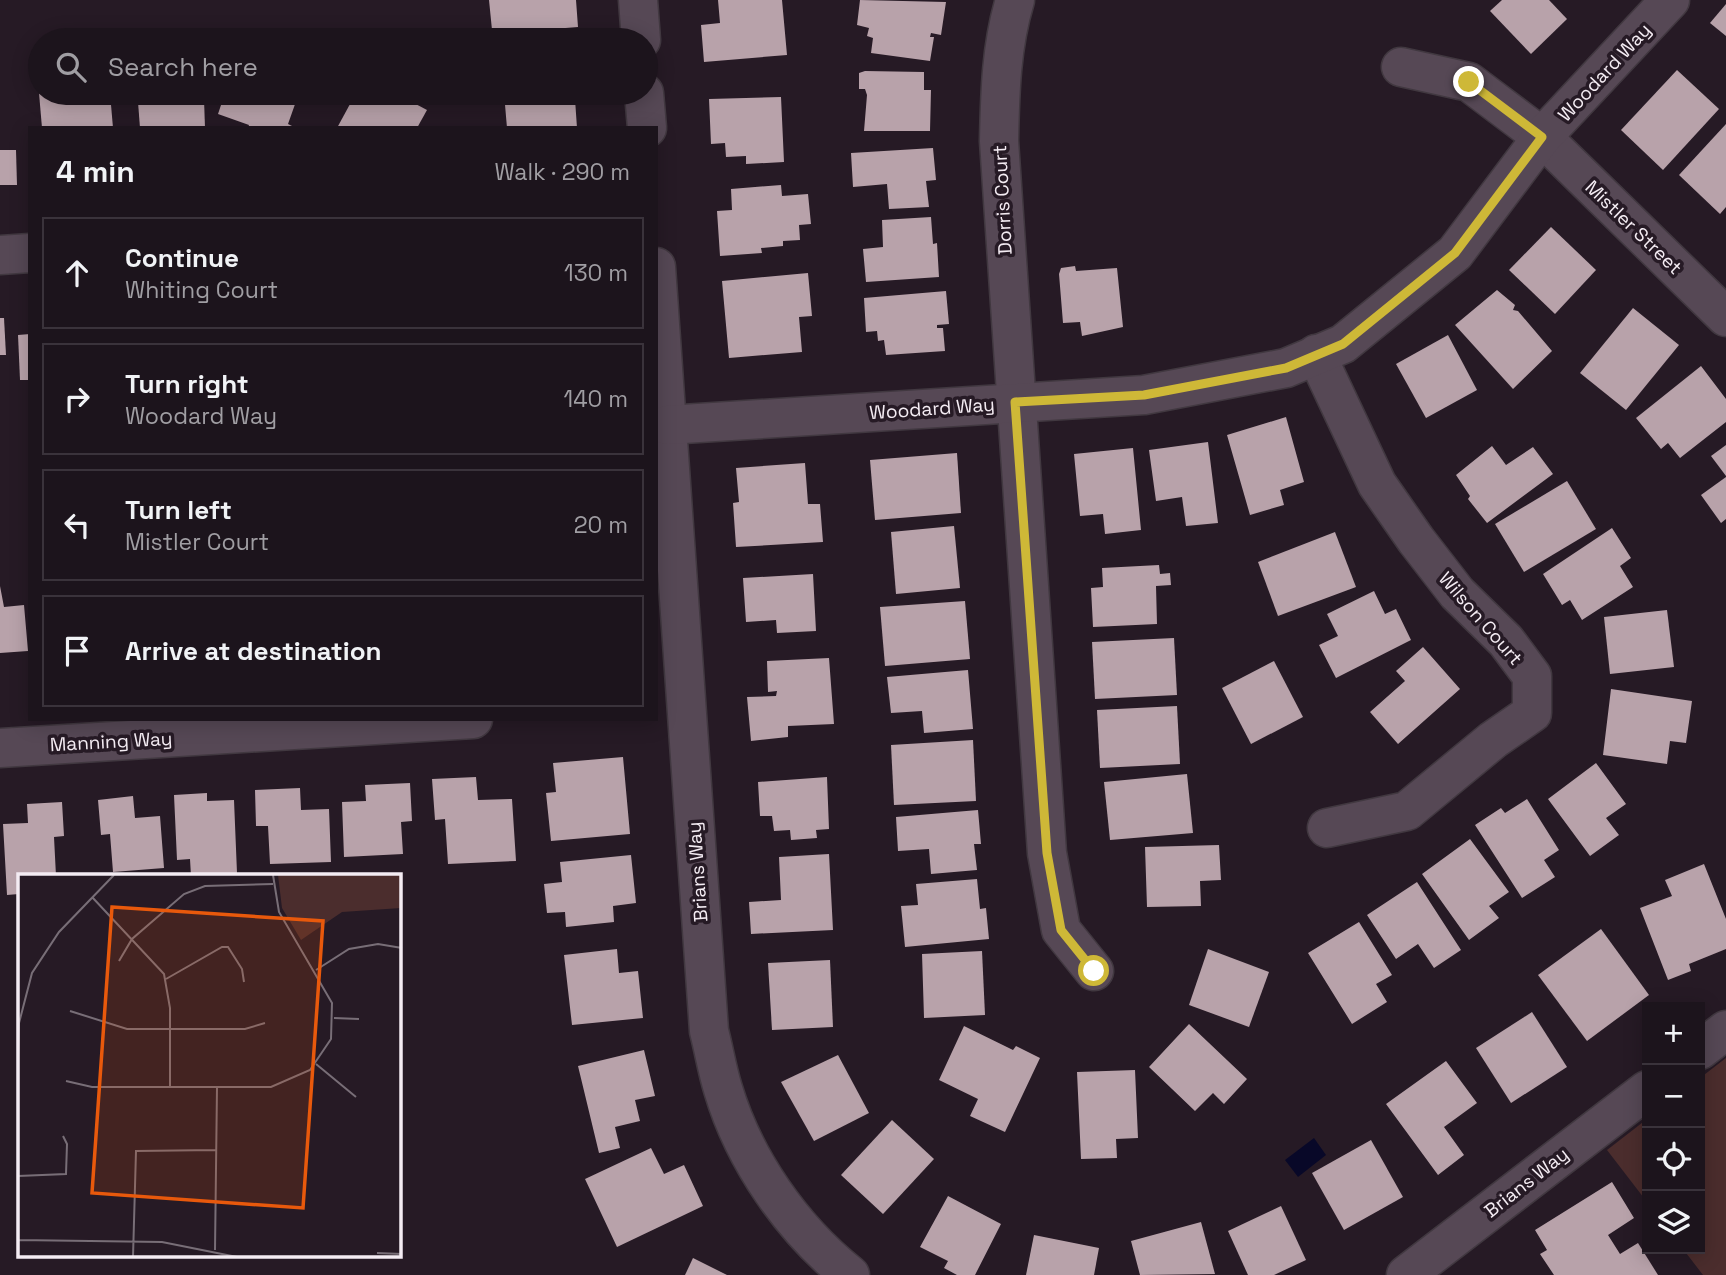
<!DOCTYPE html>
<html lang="en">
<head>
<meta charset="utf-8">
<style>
	body { margin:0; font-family:"Space Grotesk",sans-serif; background:#251d25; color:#f1f3f6 }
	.controls { position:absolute; right:21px; bottom:21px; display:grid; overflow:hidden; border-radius:0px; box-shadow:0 4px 18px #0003 }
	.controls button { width:63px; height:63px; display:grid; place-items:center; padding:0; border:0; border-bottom:2px solid #3a333b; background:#1c141c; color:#f1f3f6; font:35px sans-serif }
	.stop { position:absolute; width:21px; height:21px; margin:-16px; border:5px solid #ceb837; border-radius:50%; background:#fff }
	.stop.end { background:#ceb837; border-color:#fff; box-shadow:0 2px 7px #0008 }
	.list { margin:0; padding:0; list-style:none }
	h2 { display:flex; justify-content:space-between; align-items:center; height:91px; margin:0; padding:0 28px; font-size:30px }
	h2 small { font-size:23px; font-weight:400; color:#a09ea3 }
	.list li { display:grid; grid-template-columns:46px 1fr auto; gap:21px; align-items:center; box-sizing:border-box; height:112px; margin:0 14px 14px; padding:0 14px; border:2px solid #3a333b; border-radius:0px }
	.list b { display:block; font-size:26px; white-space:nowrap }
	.list p { margin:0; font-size:23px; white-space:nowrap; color:#a09ea3 }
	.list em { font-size:23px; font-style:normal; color:#a09ea3 }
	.icon { flex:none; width:38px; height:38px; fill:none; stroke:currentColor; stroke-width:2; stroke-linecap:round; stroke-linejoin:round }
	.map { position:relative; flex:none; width:1726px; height:1275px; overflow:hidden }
	.search { position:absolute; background:#1c141c; box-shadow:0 4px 18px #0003; left:28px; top:28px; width:630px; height:77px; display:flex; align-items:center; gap:18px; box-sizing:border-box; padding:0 24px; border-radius:38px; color:#a09ea3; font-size:26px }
	.panel { position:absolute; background:#1c141c; box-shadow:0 4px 18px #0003; left:28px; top:126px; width:630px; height:595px; border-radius:0px }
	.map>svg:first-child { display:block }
</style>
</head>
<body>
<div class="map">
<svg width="1726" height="1275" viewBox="0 0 1726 1275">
	<rect width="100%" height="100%" fill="#261a25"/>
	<g fill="#4b2d2d">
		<polygon points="1726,1058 1726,1275 1703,1275 1683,1249 1700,1249 1700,1078"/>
		<polygon points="1647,1119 1647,1202 1607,1150"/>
	</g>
	<polygon fill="#080828" points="1314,1138 1326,1155 1298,1177 1285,1160"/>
	<g fill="#b8a2aa">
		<polygon points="489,0 576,0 578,27 553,29 554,40 493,40"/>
		<polygon points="718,0 782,0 787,55 704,62 701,25 720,23"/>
		<polygon points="860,0 946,2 941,35 931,33 930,37 934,37 930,61 871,53 873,38 867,36 869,28 857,25"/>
		<polygon points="1502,0 1549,0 1567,19 1531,54 1490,11"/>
		<polygon points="1726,4 1726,36 1710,23"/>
		<polygon points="1677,70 1719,109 1663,170 1621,130"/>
		<polygon points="865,71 924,72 924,90 931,90 930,131 864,131 867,95 865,89 859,89 859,73"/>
		<polygon points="39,93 110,93 113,128 42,128"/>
		<polygon points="225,93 299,93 288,124 296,128 248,128 249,125 218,114"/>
		<polygon points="356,93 395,93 427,110 417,128 337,128"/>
		<polygon points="504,93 561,93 562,99 575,99 577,128 507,128"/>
		<polygon points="781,97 784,162 746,164 746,156 726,157 725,143 711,144 709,99"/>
		<polygon points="204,99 205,128 140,128 138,102"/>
		<polygon points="1726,124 1726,207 1720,214 1679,175"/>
		<polygon points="933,148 936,180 926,181 929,207 889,209 887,184 853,187 851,153"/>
		<polygon points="0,150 16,150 17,185 0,185"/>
		<polygon points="781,185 782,196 808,194 811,224 799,225 800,240 783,241 783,246 761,248 762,253 720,256 717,211 732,210 731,189"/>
		<polygon points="931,217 933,244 937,243 939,277 866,282 863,249 883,247 882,220"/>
		<polygon points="1551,227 1596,270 1555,314 1509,270"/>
		<polygon points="1075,266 1076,271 1117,268 1123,327 1082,336 1080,322 1063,323 1059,274 1061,268"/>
		<polygon points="808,273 812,316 799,317 802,352 729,358 722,281"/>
		<polygon points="1497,290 1515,305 1513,310 1518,311 1552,351 1513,389 1455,325"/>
		<polygon points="946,291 949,324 937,325 937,328 943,328 945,351 886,355 884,340 878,341 877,331 866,332 864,298"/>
		<polygon points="1633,308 1679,345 1626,410 1580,373"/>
		<polygon points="0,318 4,318 6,355 0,355"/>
		<polygon points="30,334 30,380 20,380 18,335"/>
		<polygon points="1448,335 1477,390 1426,418 1396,364"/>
		<polygon points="1701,366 1726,399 1726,422 1680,458 1668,443 1661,449 1636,418"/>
		<polygon points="1286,417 1304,482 1280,490 1284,505 1250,515 1227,435"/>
		<polygon points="1208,442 1218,523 1186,526 1182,497 1156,501 1149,450"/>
		<polygon points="1726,445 1726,476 1711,456"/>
		<polygon points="1492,446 1506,465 1533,447 1553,474 1487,523 1468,499 1470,496 1456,475"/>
		<polygon points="1133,448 1141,530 1105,534 1103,514 1080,516 1074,454"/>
		<polygon points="957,453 961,513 875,520 870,460"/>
		<polygon points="805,463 808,504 820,504 823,542 736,547 733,503 739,502 736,468"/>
		<polygon points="1726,477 1726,519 1721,523 1701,495"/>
		<polygon points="1567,481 1596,529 1524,572 1495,524"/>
		<polygon points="954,526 960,588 896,594 891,532"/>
		<polygon points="1612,528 1631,558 1620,566 1633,587 1582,620 1570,600 1562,605 1543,574"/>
		<polygon points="1335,532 1356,587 1278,616 1258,562"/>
		<polygon points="1159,565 1160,574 1170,573 1171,585 1156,586 1157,624 1093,627 1091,588 1103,587 1102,568"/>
		<polygon points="813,574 816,631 777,633 776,620 746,622 743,578"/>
		<polygon points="0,586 4,607 24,605 28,651 0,653"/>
		<polygon points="1374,591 1385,614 1396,609 1411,640 1336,678 1319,645 1338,636 1327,614"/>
		<polygon points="965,601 970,659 885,666 880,607"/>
		<polygon points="1667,610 1674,667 1610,674 1604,617"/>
		<polygon points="1174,638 1177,695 1095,699 1092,642"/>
		<polygon points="1423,647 1460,689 1398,744 1370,712 1405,681 1396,671"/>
		<polygon points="829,658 834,724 788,726 788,737 751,741 747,697 776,696 777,691 768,692 767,661"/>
		<polygon points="1274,661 1303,717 1251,744 1222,688"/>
		<polygon points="968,670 973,729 924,733 922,711 891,713 887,677"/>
		<polygon points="1611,689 1692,701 1686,743 1670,741 1667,764 1603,755"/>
		<polygon points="1177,706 1180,764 1100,768 1097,710"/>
		<polygon points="973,740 976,801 894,805 891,745"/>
		<polygon points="623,757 630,834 551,841 546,793 556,792 553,763"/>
		<polygon points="1596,763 1626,804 1606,818 1619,835 1590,856 1548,799"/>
		<polygon points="1187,774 1193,833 1110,840 1104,782"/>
		<polygon points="476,777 478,800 512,799 516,861 448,864 445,819 435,820 432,779"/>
		<polygon points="827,777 829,829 816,830 817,838 791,840 790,830 774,831 772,816 760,816 758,782"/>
		<polygon points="410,783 412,821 401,822 403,854 344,857 342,802 366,801 365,785"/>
		<polygon points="300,788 301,810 329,809 331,862 270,864 268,826 256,826 255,790"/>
		<polygon points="207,793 207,801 234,800 237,873 191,876 190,859 177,860 174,795"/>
		<polygon points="133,796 135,818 160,816 164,868 113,872 110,834 101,835 98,800"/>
		<polygon points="1527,799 1559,850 1544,860 1555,877 1522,898 1475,825 1501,808 1505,813"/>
		<polygon points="62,802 64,836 54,837 56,876 19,876 19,894 7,895 3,824 28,823 27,804"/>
		<polygon points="978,810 981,844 974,844 977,870 931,874 929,849 898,851 896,817"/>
		<polygon points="1470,839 1509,892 1489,906 1499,918 1469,940 1422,874"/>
		<polygon points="1219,845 1221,880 1200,881 1201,906 1147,907 1145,847"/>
		<polygon points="829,854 833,930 751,934 749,902 781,900 779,857"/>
		<polygon points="631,855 636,903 613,906 614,922 566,927 565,912 547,913 544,884 562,882 560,862"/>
		<polygon points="1704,864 1726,919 1726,949 1689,964 1691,971 1668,980 1640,908 1672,896 1665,880"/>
		<polygon points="977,879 980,909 986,908 989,939 905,947 901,906 918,905 916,884"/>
		<polygon points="1417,882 1461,950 1434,968 1418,944 1396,959 1367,915"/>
		<polygon points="1359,922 1392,975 1376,984 1387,1002 1352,1024 1308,953"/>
		<polygon points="1601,929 1649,995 1587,1041 1538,975"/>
		<polygon points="617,949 619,973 638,971 643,1018 572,1025 564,955"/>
		<polygon points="1208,949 1269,972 1249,1027 1189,1005"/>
		<polygon points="982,951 985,1015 924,1018 922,954"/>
		<polygon points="830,960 833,1027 772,1030 768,963"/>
		<polygon points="1532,1012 1567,1067 1511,1103 1476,1048"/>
		<polygon points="1189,1024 1247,1079 1224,1104 1213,1093 1195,1111 1149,1067"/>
		<polygon points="964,1026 1013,1050 1016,1046 1040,1058 1005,1132 970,1116 978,1099 939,1080"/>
		<polygon points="644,1050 655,1096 635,1100 640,1121 615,1127 620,1148 599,1153 578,1066"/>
		<polygon points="838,1055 869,1113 814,1141 781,1082"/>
		<polygon points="1446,1061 1477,1103 1444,1127 1464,1155 1438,1175 1386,1104"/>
		<polygon points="1135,1070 1138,1138 1116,1139 1117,1158 1081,1159 1077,1072"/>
		<polygon points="892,1120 934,1159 883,1214 841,1175"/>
		<polygon points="1371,1140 1403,1197 1344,1230 1312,1173"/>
		<polygon points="651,1148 664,1174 684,1165 703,1206 617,1247 585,1179"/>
		<polygon points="1612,1182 1634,1218 1608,1235 1620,1254 1638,1243 1658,1275 1554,1275 1540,1254 1547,1250 1535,1230"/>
		<polygon points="948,1196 1001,1224 975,1275 957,1275 944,1268 948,1261 920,1247"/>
		<polygon points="1281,1206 1306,1260 1274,1275 1248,1275 1228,1231"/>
		<polygon points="1201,1222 1215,1274 1140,1275 1131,1241"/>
		<polygon points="1034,1235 1099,1248 1094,1275 1026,1275"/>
		<polygon points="693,1258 727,1275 685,1275"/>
	</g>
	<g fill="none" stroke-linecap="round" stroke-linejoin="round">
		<defs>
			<g id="minor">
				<polyline points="638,0 641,40"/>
				<path d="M1015,0C1001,46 1000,93 999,141L1047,853L1061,930L1094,971"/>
				<polyline points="1401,67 1469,82 1542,137 1726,317"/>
				<polyline points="644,93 647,128"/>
				<polyline points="0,255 30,253"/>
				<path d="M656,267L709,1031C714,1050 717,1070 723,1089C744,1160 792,1229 850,1275"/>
				<polyline points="1316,354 1377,484 1416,540 1457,593 1506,641 1532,676 1532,713 1493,740 1407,811 1327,828"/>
				<polyline points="667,425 1144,395 1286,368 1343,344 1455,253 1542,137 1670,0"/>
				<polyline points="0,748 473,719"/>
				<polyline points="1700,1050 1726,1030"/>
				<polyline points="1406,1275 1647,1090"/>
			</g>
		</defs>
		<use href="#minor" stroke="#413840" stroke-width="41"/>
		<use href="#minor" stroke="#564855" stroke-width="38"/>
	</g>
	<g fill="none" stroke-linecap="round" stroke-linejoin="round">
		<polyline stroke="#ceb837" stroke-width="9" points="1094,971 1061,930 1047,853 1015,402 1144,395 1286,368 1343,344 1455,253 1542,137 1469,82"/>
	</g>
	<g text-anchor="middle" stroke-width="7" stroke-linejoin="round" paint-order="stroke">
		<g font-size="19" fill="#f4ecf3" stroke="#261a25">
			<text transform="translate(1604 72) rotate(-47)" y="7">Woodard Way</text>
			<text transform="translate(1002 200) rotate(-93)" y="7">Dorris Court</text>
			<text transform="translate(1634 227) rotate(44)" y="7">Mistler Street</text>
			<text transform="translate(932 408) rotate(-4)" y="7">Woodard Way</text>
			<text transform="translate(1481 618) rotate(49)" y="7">Wilson Court</text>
			<text transform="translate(111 741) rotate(-3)" y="7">Manning Way</text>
			<text transform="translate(697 872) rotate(-94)" y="7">Brians Way</text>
			<text transform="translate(1526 1182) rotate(-38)" y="7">Brians Way</text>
		</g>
	</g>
	<g transform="translate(18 874)">
		<rect width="383" height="383" fill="#261a25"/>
		<path d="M260,1H383V34L324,38L283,66L264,34Z" fill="#4b2d2d"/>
		<path fill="none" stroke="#786e77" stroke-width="2" d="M74,23L146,100L152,134V213M101,87L114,65L166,20L187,12L255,10M298,96L331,75L360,70L384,74M148,105L204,73H210L224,95L226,108M52,137L109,155H227L247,149M316,144L341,145M0,183L1,149L14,99L41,58L96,1M298,190L338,223M48,207L74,213H253L292,196L313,165L314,129L261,38L255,1M0,302L48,300L49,270L45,262M0,356V383M0,366L144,368L219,383M197,376L199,213M359,379L384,380M115,383L118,277L198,276"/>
		<path fill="#e8590c" fill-opacity="0.15" stroke="#e8590c" stroke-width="3.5" d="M94,33L305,47L285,334L74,319Z"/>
		<rect width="383" height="383" fill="none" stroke="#f4ecf3" stroke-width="3.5"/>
	</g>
</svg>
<div class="controls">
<button>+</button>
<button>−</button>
<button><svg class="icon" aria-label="locate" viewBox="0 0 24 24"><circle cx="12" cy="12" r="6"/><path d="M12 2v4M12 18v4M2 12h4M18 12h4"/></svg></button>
<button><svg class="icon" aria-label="layers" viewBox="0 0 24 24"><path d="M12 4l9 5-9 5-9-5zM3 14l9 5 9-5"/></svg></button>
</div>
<div class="stop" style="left:1094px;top:971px"></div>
<div class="stop end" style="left:1469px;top:82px"></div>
<div class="search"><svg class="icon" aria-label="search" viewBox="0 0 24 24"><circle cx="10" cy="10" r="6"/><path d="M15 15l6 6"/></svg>Search here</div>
<section class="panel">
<h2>4 min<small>Walk · 290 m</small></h2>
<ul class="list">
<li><svg class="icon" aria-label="ahead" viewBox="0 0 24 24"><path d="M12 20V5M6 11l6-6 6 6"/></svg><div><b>Continue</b><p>Whiting Court</p></div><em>130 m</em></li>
<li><svg class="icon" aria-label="right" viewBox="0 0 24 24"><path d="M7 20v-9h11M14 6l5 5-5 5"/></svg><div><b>Turn right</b><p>Woodard Way</p></div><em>140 m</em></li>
<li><svg class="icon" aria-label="left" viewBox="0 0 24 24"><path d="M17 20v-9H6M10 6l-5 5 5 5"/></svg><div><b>Turn left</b><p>Mistler Court</p></div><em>20 m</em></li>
<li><svg class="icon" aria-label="arrive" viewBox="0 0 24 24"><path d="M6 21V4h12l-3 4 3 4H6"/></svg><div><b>Arrive at destination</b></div></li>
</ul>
</section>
</div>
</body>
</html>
